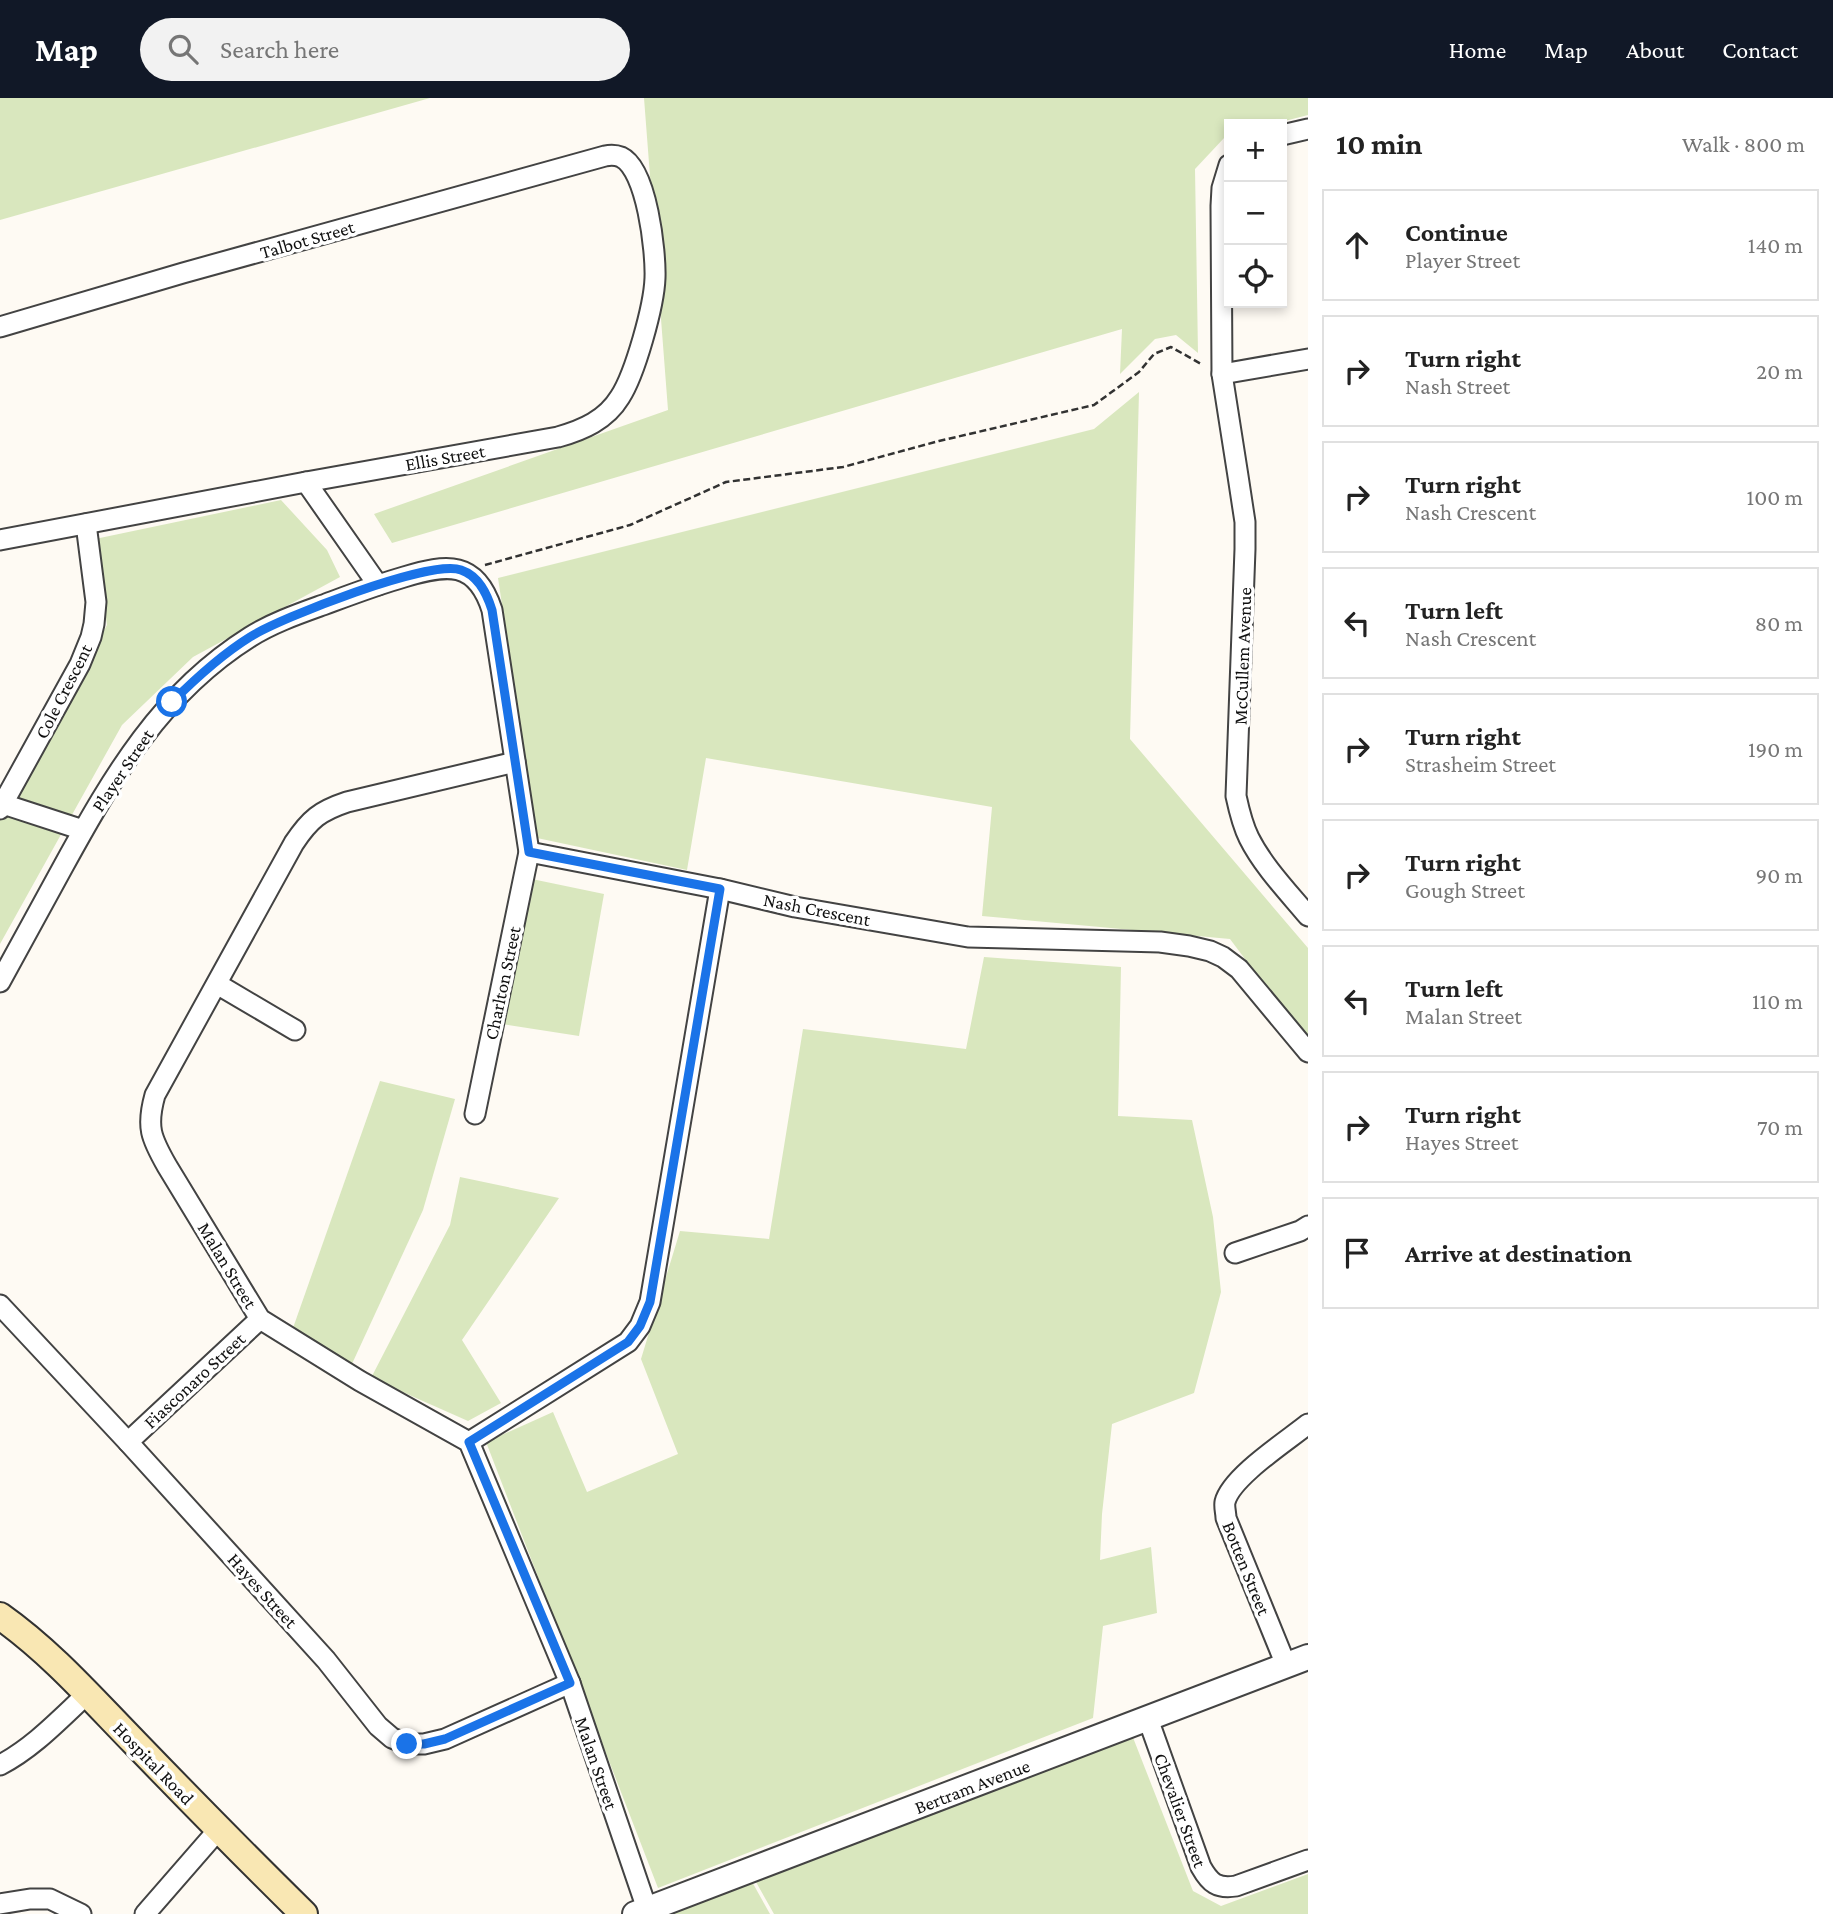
<!DOCTYPE html>
<html lang="en">
<head>
<meta charset="utf-8">
<style>
	body { margin:0; font-family:"Crimson Pro",serif; background:#f2f2f2; color:#222 }
	.controls { position:absolute; right:21px; top:21px; display:grid; overflow:hidden; border-radius:0px; box-shadow:0 4px 10px #0003 }
	.controls button { width:63px; height:63px; display:grid; place-items:center; padding:0; border:0; border-bottom:2px solid #e0e0e0; background:#fff; color:#222; font:35px sans-serif }
	.stop { position:absolute; width:21px; height:21px; margin:-16px; border:5px solid #1a73e8; border-radius:50%; background:#fff }
	.stop.end { background:#1a73e8; border-color:#fff; box-shadow:0 2px 7px #0008 }
	.list { margin:0; padding:0; list-style:none }
	h2 { display:flex; justify-content:space-between; align-items:center; height:91px; margin:0; padding:0 28px; font-size:30px }
	h2 small { font-size:23px; font-weight:400; color:#767676 }
	.list li { display:grid; grid-template-columns:46px 1fr auto; gap:21px; align-items:center; box-sizing:border-box; height:112px; margin:0 14px 14px; padding:0 14px; border:2px solid #e0e0e0; border-radius:0px }
	.list b { display:block; font-size:26px; white-space:nowrap }
	.list p { margin:0; font-size:23px; white-space:nowrap; color:#767676 }
	.list em { font-size:23px; font-style:normal; color:#767676 }
	.icon { flex:none; width:38px; height:38px; fill:none; stroke:currentColor; stroke-width:2; stroke-linecap:round; stroke-linejoin:round }
	.map { position:relative; flex:none; width:1308px; height:1816px; overflow:hidden }
	header { display:flex; align-items:center; gap:42px; box-sizing:border-box; height:98px; padding:0 35px; background:#111827; color:#fff }
	header strong { font-size:33px }
	nav { display:flex; gap:38px; margin-inline-start:auto; font-size:24px }
	.search { width:490px; height:63px; background:#f2f2f2; display:flex; align-items:center; gap:18px; box-sizing:border-box; padding:0 24px; border-radius:38px; color:#767676; font-size:26px }
	main { display:flex }
	aside { flex:1; background:#fff }
	.map>svg:first-child { display:block }
</style>
</head>
<body>
<header>
<strong>Map</strong>
<div class="search"><svg class="icon" aria-label="search" viewBox="0 0 24 24"><circle cx="10" cy="10" r="6"/><path d="M15 15l6 6"/></svg>Search here</div>
<nav><a>Home</a><a>Map</a><a>About</a><a>Contact</a></nav>
</header>
<main>
<div class="map">
<svg width="1308" height="1816" viewBox="0 0 1308 1816">
	<rect width="100%" height="100%" fill="#fefaf3"/>
	<g fill="#d9e7be">
		<polygon points="0,0 430,0 0,122"/>
		<polygon points="644,0 1308,0 1308,17 1273,26 1229,26 1229,37 1225,39 1195,71 1198,255 1176,237 1155,241 1120,276 1122,231 392,445 374,416 668,312"/>
		<polygon points="1139,294 1130,641 1308,850 1308,945 1230,841 982,818 992,709 706,660 687,772 537,740 498,480 1094,331"/>
		<polygon points="281,402 327,452 340,479 193,559 122,627 0,846 0,721 107,527 95,441"/>
		<polygon points="527,780 604,796 579,938 502,926"/>
		<polygon points="984,859 1121,869 1118,1018 1192,1022 1213,1119 1221,1194 1194,1295 1112,1326 1102,1416 1100,1462 1151,1449 1157,1515 1103,1528 1093,1620 658,1790 486,1344 553,1314 587,1394 678,1356 641,1261 680,1133 769,1141 803,931 966,951"/>
		<polygon points="380,983 455,1001 423,1112 351,1268 293,1230"/>
		<polygon points="460,1079 559,1100 462,1242 501,1305 468,1323 371,1280 450,1127"/>
		<polygon points="1132,1637 1193,1793 1221,1808 1308,1776 1308,1816 774,1816 756,1784"/>
		<polygon points="751,1782 770,1816 669,1816"/>
	</g>
	<g fill="none" stroke-linecap="round" stroke-linejoin="round">
		<defs>
			<g id="minor">
				<polyline points="1282,37 1308,31"/>
				<path d="M1229,67L1222,90L1221,108L1222,276L1238,378L1245,424V451L1236,698C1239,712 1242,726 1249,740C1263,768 1288,794 1308,818"/>
				<path d="M0,229L183,175L605,58C610,57 616,57 621,59C647,71 656,154 655,180C654,208 635,276 620,299C606,322 583,332 558,339L306,384L0,442"/>
				<polyline points="1222,276 1308,261"/>
				<polyline points="306,384 378,487"/>
				<path d="M515,664L347,704C320,713 310,721 294,745L155,997C146,1029 151,1040 167,1068L260,1221L360,1283L469,1344L570,1585L647,1811"/>
				<polyline points="0,705 83,732"/>
				<polyline points="0,711 80,566 91,539 94,526 96,504 86,426"/>
				<polyline points="529,754 720,791 795,809 968,839 1160,844 1189,848 1210,853 1223,859 1239,871 1308,954"/>
				<path d="M0,884C21,845 43,806 64,767C113,678 161,595 250,539C272,525 298,516 323,507C350,497 376,487 404,479C447,466 476,462 492,512L529,754L475,1016"/>
				<polyline points="217,886 295,932"/>
				<polyline points="1235,1155 1300,1133 1308,1128"/>
				<polyline points="0,1207 128,1344 326,1562 378,1628 392,1640 407,1646 424,1646 445,1641 570,1585"/>
				<polyline points="128,1344 260,1221"/>
				<polyline points="469,1344 628,1244 640,1228 650,1204 720,791"/>
				<path d="M1286,1567L1226,1420C1226,1415 1224,1409 1225,1404C1231,1379 1287,1343 1308,1326"/>
				<path d="M1148,1621L1201,1769C1210,1785 1217,1791 1236,1788L1308,1762"/>
				<path d="M0,1667C33,1650 60,1621 87,1596"/>
				<polyline points="0,1806 30,1801 50,1801 81,1816"/>
				<polyline points="145,1816 219,1731"/>
			</g>
			<polyline id="tertiary" points="635,1816 1308,1559"/>
			<path id="secondary" d="M0,1518C51,1554 92,1601 135,1645C191,1703 247,1760 304,1816"/>
		</defs>
		<use href="#minor" stroke="#434343" stroke-width="23"/>
		<use href="#tertiary" stroke="#434343" stroke-width="28"/>
		<use href="#secondary" stroke="#323232" stroke-width="30"/>
		<polyline stroke="#323232" stroke-width="2.5" stroke-dasharray="7 3.5" stroke-linecap="butt" points="485,467 630,427 726,384 843,369 939,343 1094,307 1139,274 1154,256 1171,249 1203,267"/>
		<use href="#minor" stroke="#fff" stroke-width="19"/>
		<use href="#tertiary" stroke="#fff" stroke-width="24"/>
		<use href="#secondary" stroke="#f9e7b3" stroke-width="26"/>
	</g>
	<g fill="none" stroke-linecap="round" stroke-linejoin="round">
		<path stroke="#1a73e8" stroke-width="9" d="M172,604C196,580 221,557 250,539C280,520 430,461 461,472C479,478 487,496 492,512L529,754L720,791L650,1204L640,1228L628,1244L469,1344L570,1585L445,1641L424,1646H407"/>
	</g>
	<g text-anchor="middle" stroke-width="7" stroke-linejoin="round" paint-order="stroke">
		<g font-size="19" fill="#101010" stroke="#fff">
			<text transform="translate(307 141) rotate(-16)" y="7">Talbot Street</text>
			<text transform="translate(445 359) rotate(-10)" y="7">Ellis Street</text>
			<text transform="translate(1242 558) rotate(-88)" y="7">McCullem Avenue</text>
			<text transform="translate(63 593) rotate(-63)" y="7">Cole Crescent</text>
			<text transform="translate(122 672) rotate(-56)" y="7">Player Street</text>
			<text transform="translate(817 811) rotate(11)" y="7">Nash Crescent</text>
			<text transform="translate(502 885) rotate(-78)" y="7">Charlton Street</text>
			<text transform="translate(228 1167) rotate(59)" y="7">Malan Street</text>
			<text transform="translate(194 1282) rotate(-43)" y="7">Fiasconaro Street</text>
			<text transform="translate(1247 1470) rotate(68)" y="7">Botten Street</text>
			<text transform="translate(263 1492) rotate(48)" y="7">Hayes Street</text>
			<text transform="translate(154 1665) rotate(46)" y="7">Hospital Road</text>
			<text transform="translate(597 1665) rotate(71)" y="7">Malan Street</text>
			<text transform="translate(972 1688) rotate(-21)" y="7">Bertram Avenue</text>
			<text transform="translate(1181 1712) rotate(70)" y="7">Chevalier Street</text>
		</g>
	</g>
</svg>
<div class="controls">
<button>+</button>
<button>−</button>
<button><svg class="icon" aria-label="locate" viewBox="0 0 24 24"><circle cx="12" cy="12" r="6"/><path d="M12 2v4M12 18v4M2 12h4M18 12h4"/></svg></button>
</div>
<div class="stop" style="left:172px;top:604px"></div>
<div class="stop end" style="left:407px;top:1646px"></div>
</div>
<aside>
<h2>10 min<small>Walk · 800 m</small></h2>
<ul class="list">
<li><svg class="icon" aria-label="ahead" viewBox="0 0 24 24"><path d="M12 20V5M6 11l6-6 6 6"/></svg><div><b>Continue</b><p>Player Street</p></div><em>140 m</em></li>
<li><svg class="icon" aria-label="right" viewBox="0 0 24 24"><path d="M7 20v-9h11M14 6l5 5-5 5"/></svg><div><b>Turn right</b><p>Nash Street</p></div><em>20 m</em></li>
<li><svg class="icon" aria-label="right" viewBox="0 0 24 24"><path d="M7 20v-9h11M14 6l5 5-5 5"/></svg><div><b>Turn right</b><p>Nash Crescent</p></div><em>100 m</em></li>
<li><svg class="icon" aria-label="left" viewBox="0 0 24 24"><path d="M17 20v-9H6M10 6l-5 5 5 5"/></svg><div><b>Turn left</b><p>Nash Crescent</p></div><em>80 m</em></li>
<li><svg class="icon" aria-label="right" viewBox="0 0 24 24"><path d="M7 20v-9h11M14 6l5 5-5 5"/></svg><div><b>Turn right</b><p>Strasheim Street</p></div><em>190 m</em></li>
<li><svg class="icon" aria-label="right" viewBox="0 0 24 24"><path d="M7 20v-9h11M14 6l5 5-5 5"/></svg><div><b>Turn right</b><p>Gough Street</p></div><em>90 m</em></li>
<li><svg class="icon" aria-label="left" viewBox="0 0 24 24"><path d="M17 20v-9H6M10 6l-5 5 5 5"/></svg><div><b>Turn left</b><p>Malan Street</p></div><em>110 m</em></li>
<li><svg class="icon" aria-label="right" viewBox="0 0 24 24"><path d="M7 20v-9h11M14 6l5 5-5 5"/></svg><div><b>Turn right</b><p>Hayes Street</p></div><em>70 m</em></li>
<li><svg class="icon" aria-label="arrive" viewBox="0 0 24 24"><path d="M6 21V4h12l-3 4 3 4H6"/></svg><div><b>Arrive at destination</b></div></li>
</ul>
</aside>
</main>
</body>
</html>
